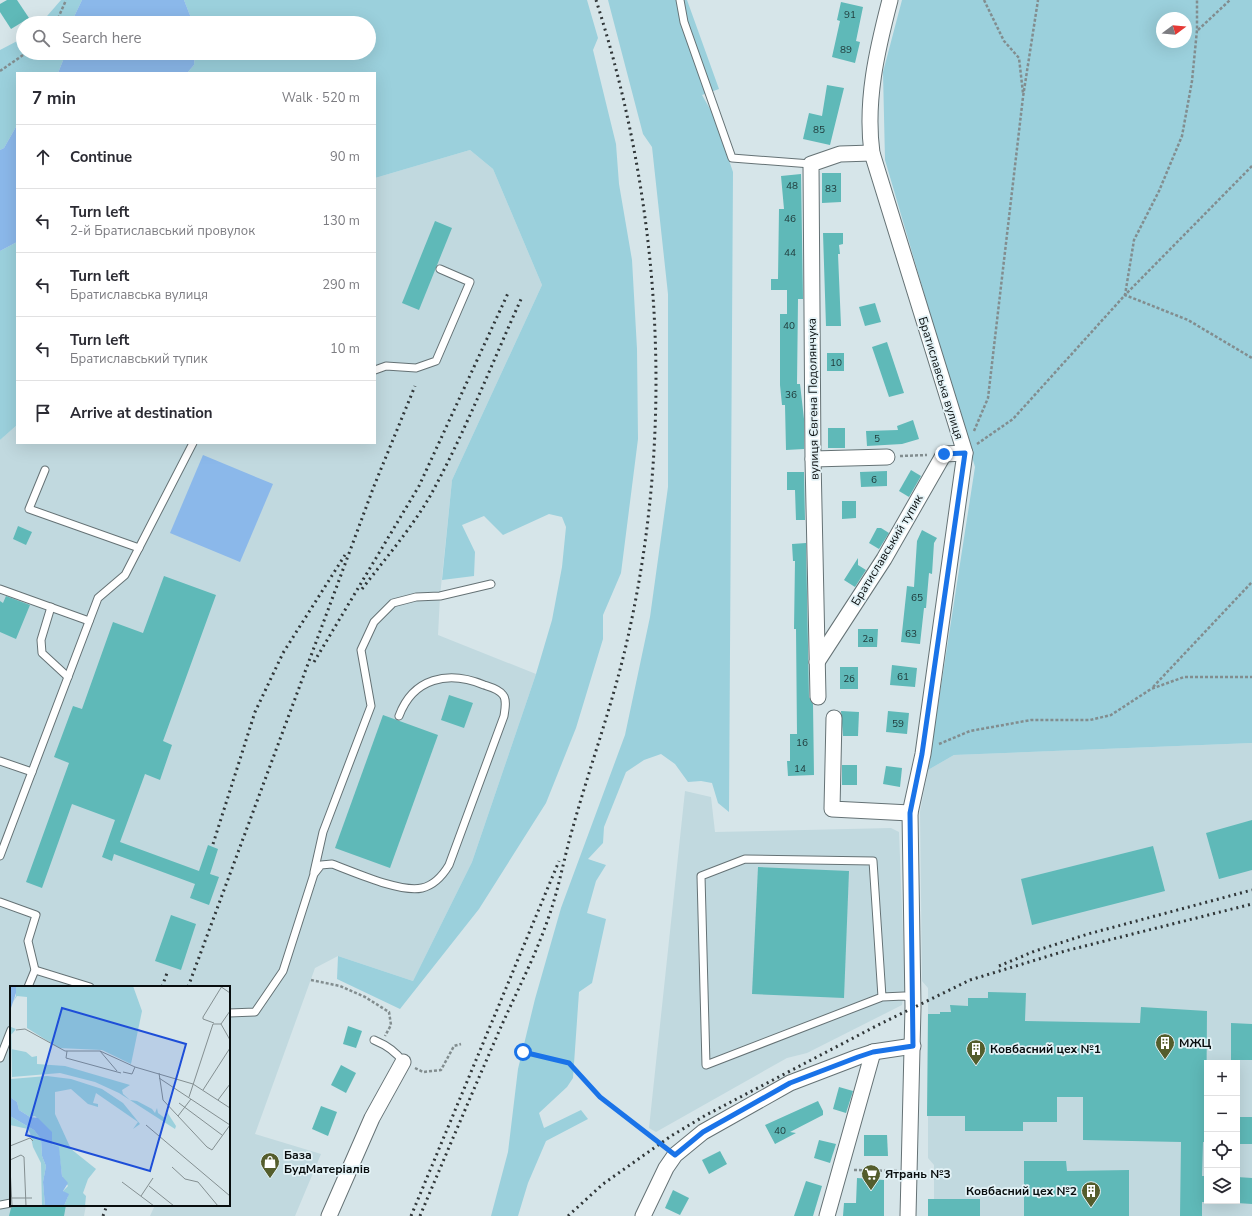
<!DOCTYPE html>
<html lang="en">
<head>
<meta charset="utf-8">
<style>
	body { margin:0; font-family:"Nunito Sans",sans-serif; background:#f7f7f7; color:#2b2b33 }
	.controls { position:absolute; right:12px; bottom:12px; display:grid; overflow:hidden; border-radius:0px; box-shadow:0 4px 16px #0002 }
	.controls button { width:36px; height:36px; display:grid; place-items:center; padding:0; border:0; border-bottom:1px solid #e1e1e2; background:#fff; color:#2b2b33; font:20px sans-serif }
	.compass { position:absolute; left:1156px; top:12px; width:36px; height:36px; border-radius:50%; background:#fff; box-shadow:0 4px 16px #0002; rotate:74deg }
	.stop { position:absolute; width:12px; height:12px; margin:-9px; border:3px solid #1a73e8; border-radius:50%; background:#fff }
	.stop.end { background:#1a73e8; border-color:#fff; box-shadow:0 1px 4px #0008 }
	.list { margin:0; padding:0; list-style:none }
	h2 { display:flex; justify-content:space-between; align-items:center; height:52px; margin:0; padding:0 16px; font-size:17px }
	h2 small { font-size:13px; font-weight:400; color:#7c7c81 }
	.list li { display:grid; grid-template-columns:26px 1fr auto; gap:12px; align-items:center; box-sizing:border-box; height:64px; padding:0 16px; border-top:1px solid #e1e1e2 }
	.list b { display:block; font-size:15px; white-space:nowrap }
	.list p { margin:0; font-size:13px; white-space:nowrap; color:#7c7c81 }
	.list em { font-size:13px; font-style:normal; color:#7c7c81 }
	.icon { flex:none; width:22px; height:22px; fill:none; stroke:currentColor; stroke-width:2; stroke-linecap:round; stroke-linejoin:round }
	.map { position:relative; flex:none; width:1252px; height:1216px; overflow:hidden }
	.search { position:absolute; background:#fff; box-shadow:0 4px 16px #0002; left:16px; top:16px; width:360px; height:44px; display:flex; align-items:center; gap:10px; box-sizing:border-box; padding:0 14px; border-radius:22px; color:#7c7c81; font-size:15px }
	.panel { position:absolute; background:#fff; box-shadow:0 4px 16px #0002; left:16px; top:72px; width:360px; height:372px; border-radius:0px }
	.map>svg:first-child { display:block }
</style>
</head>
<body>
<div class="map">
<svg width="1252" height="1216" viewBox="0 0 1252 1216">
	<rect width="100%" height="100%" fill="#d6e5e9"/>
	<g fill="#c1d9df" fill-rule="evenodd">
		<polygon points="470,150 493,169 542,285 452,480 440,596 438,635 536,674 472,862 413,981 338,956 315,968 255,1134 321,1154 295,1216 150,1216 155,1205 229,1205 229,987 11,987 11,1205 86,1205 84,1216 0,1216 0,440 17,425 17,443 375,443 375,178"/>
		<path d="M1252,743V1216H928V1199H934V1165L928,1158V988L922,981L920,812L928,770L954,755ZM1207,1063H1237V1201H1207Z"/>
		<polygon points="685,791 711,797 715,832 891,828 899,832 905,986 902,1005 807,1053 787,1058 656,1132 649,1128"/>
	</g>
	<g fill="#9bd0dc" fill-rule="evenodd">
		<polygon points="61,0 82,0 71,23 41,23"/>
		<polygon points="184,0 587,0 598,38 593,50 616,144 619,184 632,260 637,349 638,439 621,573 603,615 603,639 576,728 546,803 479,909 400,1009 337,979 338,956 413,981 472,862 536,674 552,620 562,567 566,527 562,517 549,514 503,535 484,516 462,525 475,552 474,576 442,580 452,480 542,285 493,169 470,150 375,178 375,73 187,73 194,65 195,53 369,53 369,23 193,23"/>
		<polygon points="608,0 687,0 719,89 702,95 714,116 733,172 729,812 718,803 712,783 701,781 688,782 675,764 661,754 644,760 626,772 604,827 603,843 588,859 606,865 596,881 587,913 606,919 592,983 579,992 573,1078 567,1087 539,1113 544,1128 581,1110 588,1119 546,1141 528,1183 518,1216 491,1216 508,1152 518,1069 535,999 561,908 625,735 650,617 668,487 668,294 652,147 643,134"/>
		<path d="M902,0H1252V743L954,755L928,770L975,467L885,160L883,72ZM1162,18H1186V42H1162Z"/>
		<polygon points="23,38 23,53 66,53 58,73 17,73 17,125 4,148 0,150 0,50"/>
		<polygon points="17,242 17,425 0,440 0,251"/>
	</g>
	<g fill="#8bb8ea">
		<polygon points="82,0 184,0 193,23 71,23"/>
		<polygon points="66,53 195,53 194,65 187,73 58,73"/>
		<polygon points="17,125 17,242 0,251 0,150 4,148"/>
		<polygon points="203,455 273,484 240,562 170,533"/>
	</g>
	<g fill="#5fb9b8">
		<polygon points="7,0 17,0 29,18 11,29 0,12 0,4"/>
		<polygon points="841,2 863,7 856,41 860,42 855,63 832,57 840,21 837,20"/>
		<polygon points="827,85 844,88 830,145 803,139 809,113 822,116"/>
		<polygon points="822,173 841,173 841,202 822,203"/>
		<polygon points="801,174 803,299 798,299 797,384 800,384 804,419 804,449 786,450 785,405 782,405 780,385 780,314 787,314 787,290 771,290 771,279 778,279 779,209 784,209 781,176"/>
		<polygon points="435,221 452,228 419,310 402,303"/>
		<polygon points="823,233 843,233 843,244 839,245 840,254 838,254 841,326 826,326"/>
		<polygon points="875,303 881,322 865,326 859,307"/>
		<polygon points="887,342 904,393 889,397 872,347"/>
		<rect x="827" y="353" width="17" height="18"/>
		<polygon points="913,420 919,439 902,444 867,446 866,431 898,430 897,426"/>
		<rect x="828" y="428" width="17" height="20"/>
		<polygon points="911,470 921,476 909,497 899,491"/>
		<polygon points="887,471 887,486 861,487 860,472"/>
		<polygon points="787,472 804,472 805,520 796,520 795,490 787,490"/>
		<polygon points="842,501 856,501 856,518 842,519"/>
		<polygon points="18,526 32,532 26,545 13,539"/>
		<polygon points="877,528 881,528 889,533 879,549 869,543"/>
		<polygon points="922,530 937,538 934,543 932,574 929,573 926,608 924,608 920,644 901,642 907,586 914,587 917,541"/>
		<polygon points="806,543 809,697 813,704 814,775 788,776 787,761 790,761 790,734 797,734 796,629 794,629 795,561 793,561 792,544"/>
		<polygon points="858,558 858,565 866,570 855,587 844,580"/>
		<polygon points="164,576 216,595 163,741 172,745 160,780 145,774 120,842 199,871 208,845 218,849 210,874 219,877 209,905 190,898 195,884 114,854 112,861 102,857 115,820 72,804 42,888 26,882 69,763 54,757 73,706 82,709 113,622 143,633"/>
		<polygon points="6,596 30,605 16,639 0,632 0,601 3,603"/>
		<polygon points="858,629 878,629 877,647 858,647"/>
		<polygon points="892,665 917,668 915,687 890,685"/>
		<rect x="840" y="667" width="18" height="22"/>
		<polygon points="449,695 473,703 464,728 441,720"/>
		<polygon points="841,711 859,712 858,736 843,736"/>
		<polygon points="888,711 909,713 907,734 886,732"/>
		<polygon points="383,715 438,735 390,868 335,848"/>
		<rect x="842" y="765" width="15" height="20"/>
		<polygon points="886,766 902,768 900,787 883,784"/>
		<polygon points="1252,820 1252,870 1219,879 1206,833"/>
		<polygon points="1153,846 1165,891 1032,925 1021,879"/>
		<polygon points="758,867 849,871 844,998 752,994"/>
		<polygon points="171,915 196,924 181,970 155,961"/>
		<polygon points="988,992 1026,993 1025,1021 1140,1023 1141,1007 1207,1011 1206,1142 1203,1142 1202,1176 1207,1176 1207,1202 1202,1202 1202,1216 1180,1216 1181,1142 1083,1140 1083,1097 1057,1097 1057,1122 1023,1122 1023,1131 965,1131 965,1116 927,1116 928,1014 940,1014 940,1012 951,1012 950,1005 968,1006 968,998 988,998"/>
		<polygon points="1231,1023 1252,1024 1252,1060 1231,1060"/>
		<polygon points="348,1026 362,1031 356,1048 343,1044"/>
		<polygon points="341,1065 356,1073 346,1093 331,1085"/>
		<polygon points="839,1087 853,1091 846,1113 833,1109"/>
		<polygon points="818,1101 823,1111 823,1115 790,1132 796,1133 775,1144 765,1125"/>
		<polygon points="321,1106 337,1112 328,1136 312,1129"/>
		<rect x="1237" y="1117" width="15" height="27"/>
		<polygon points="864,1135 887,1135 888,1156 864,1156"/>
		<polygon points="819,1140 836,1144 830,1163 814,1158"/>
		<polygon points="720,1151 727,1164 709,1174 702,1160"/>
		<polygon points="1024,1161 1066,1161 1067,1171 1129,1170 1129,1216 1024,1216"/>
		<polygon points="1237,1177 1252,1178 1252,1204 1237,1203"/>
		<polygon points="857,1178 884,1180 884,1216 843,1216 844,1203 856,1203"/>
		<polygon points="806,1181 822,1186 813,1216 794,1216"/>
		<polygon points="673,1190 689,1198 680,1215 665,1208"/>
		<rect x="928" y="1199" width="52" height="17"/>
		<polygon points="16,1205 66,1205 64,1216 9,1216 11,1208"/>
	</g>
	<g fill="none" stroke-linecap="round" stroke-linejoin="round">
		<defs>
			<g id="service">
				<polyline points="680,0 684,22 732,158 811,164"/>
				<polyline points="375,370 386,366 416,368 436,361 470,282 440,269"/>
				<polyline points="45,470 29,509 139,548"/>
				<polyline points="0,589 89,621"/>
				<polyline points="51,607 41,640 42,653 68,677"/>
				<polyline points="0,761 32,772"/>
				<polyline points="0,856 98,598 125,575 193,443"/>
				<polyline points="314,872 323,832 371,706 361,650 374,622 393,603 416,597 440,596 491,584"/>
				<polyline points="0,902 36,915 28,941 35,970 28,987"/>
				<polyline points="35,970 90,987"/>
				<polyline points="882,997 873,861 745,859 701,876 706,1065 882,997 904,996 913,998"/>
				<path d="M229,1013L255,1012L283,971L314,874L321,865L332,864C354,872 400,893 422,888C435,885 443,875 449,865L504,716C505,709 507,700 503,695C499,689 490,687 484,685C448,670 413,678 399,716"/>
				<path d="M374,1040C386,1045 396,1051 403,1062"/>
				<polyline points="0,1058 11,1030"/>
				<polyline points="0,1205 11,1203"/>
			</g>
			<g id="minor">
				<path d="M890,0C877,50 865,101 872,153L965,453L923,754L910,813L913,1007L908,1216"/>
				<polyline points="813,459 887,457"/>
				<polyline points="817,662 884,559 944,454 965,453"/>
				<polyline points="818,697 813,459 811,164 840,154 872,153"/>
				<polyline points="834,718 832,809 910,813"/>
				<polyline points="329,1216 372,1118 403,1062"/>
				<polyline points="643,1216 666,1168 675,1155 703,1132 790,1083 858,1057 873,1052 913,1046"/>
				<polyline points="827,1216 873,1052"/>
			</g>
		</defs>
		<use href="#service" stroke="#657275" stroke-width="9"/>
		<use href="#minor" stroke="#657275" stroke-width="17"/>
		<g stroke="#828d8f" stroke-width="2.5" stroke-dasharray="3 2" stroke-linecap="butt">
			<polyline points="984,0 1004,41 1019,58 1023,93"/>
			<polyline points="56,23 66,0"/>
			<polyline points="1198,30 1230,0"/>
			<polyline points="0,71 26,53"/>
			<polyline points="1252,166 1125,295 1188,320 1252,358"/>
			<polyline points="974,431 988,398 1023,97 1038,0"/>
			<polyline points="977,444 1013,419 1125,295 1134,240 1159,191 1182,136 1192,81 1197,30 1197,0"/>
			<polyline points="900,456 927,455"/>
			<polyline points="1153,687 1252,582"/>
			<polyline points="939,744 970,731 1031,720 1090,720 1111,715 1151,689 1184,677 1252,677"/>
			<polyline points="311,980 340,986 365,997 389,1012 391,1025 385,1036"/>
			<polyline points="515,1050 569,1063 600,1097 665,1148"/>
			<polyline points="415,1068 423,1072 441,1070 454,1046 461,1044"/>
			<polyline points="854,1170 897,1171"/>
		</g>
		<use href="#service" stroke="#fff" stroke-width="7"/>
		<use href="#minor" stroke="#fff" stroke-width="15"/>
		<g stroke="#303638" stroke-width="3" stroke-dasharray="2 4" stroke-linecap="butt">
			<path d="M362,589C385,559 410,530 429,498C464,435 492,363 522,297"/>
			<polyline points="314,662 419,486 509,291"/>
			<polyline points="213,844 255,712 283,653 345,555"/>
			<polyline points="999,966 1035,951 1088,934 1252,890"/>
			<polyline points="162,987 167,973"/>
			<polyline points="188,987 374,486 415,386"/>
			<polyline points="103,1216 107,1205"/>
			<polyline points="411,1216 559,861"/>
			<path d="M420,1216C446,1154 473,1091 500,1029C516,993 535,957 548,919C559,889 564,857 573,827C591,762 615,698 629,632C675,424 661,203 596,0"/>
			<polyline points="568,1216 603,1184 671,1136 706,1115 880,1024 970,980 1065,951 1252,904"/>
		</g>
	</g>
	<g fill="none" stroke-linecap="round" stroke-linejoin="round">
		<polyline stroke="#1a73e8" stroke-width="5" points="523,1052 569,1063 600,1097 675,1155 703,1132 790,1083 858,1057 873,1052 913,1046 910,813 922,754 965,453 944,454"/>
	</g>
	<defs>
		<symbol id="building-pin" viewBox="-11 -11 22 30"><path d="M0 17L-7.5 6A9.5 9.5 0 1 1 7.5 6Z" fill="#545d2c" stroke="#e3f2f6"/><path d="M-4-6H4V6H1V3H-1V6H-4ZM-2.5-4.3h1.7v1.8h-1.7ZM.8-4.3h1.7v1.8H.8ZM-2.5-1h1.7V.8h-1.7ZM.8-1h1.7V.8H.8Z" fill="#fff"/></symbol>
		<symbol id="shop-pin" viewBox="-11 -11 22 30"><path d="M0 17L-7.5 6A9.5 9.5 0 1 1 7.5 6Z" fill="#545d2c" stroke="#e3f2f6"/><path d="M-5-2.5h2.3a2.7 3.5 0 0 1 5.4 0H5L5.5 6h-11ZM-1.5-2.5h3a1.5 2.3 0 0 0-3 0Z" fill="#fff"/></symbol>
		<symbol id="supermarket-pin" viewBox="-11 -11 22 30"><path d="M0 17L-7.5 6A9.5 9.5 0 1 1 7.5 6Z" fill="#545d2c" stroke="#e3f2f6"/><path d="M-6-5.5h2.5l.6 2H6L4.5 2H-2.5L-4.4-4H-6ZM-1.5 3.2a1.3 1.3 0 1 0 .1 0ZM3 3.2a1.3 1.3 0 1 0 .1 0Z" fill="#fff"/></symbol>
	</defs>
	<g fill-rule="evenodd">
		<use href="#building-pin" x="1154" y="1032" width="22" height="30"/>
		<use href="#building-pin" x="965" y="1038" width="22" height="30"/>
		<use href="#shop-pin" x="259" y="1151" width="22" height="30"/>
		<use href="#supermarket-pin" x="860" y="1163" width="22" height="30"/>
		<use href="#building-pin" x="1080" y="1180" width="22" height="30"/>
	</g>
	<g text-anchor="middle" stroke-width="3.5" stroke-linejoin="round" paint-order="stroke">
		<g font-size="10" fill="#1e3838">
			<text x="850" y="18">91</text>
			<text x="846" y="53">89</text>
			<text x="819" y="133">85</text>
			<text x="792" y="189">48</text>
			<text x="831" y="192">83</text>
			<text x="790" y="222">46</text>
			<text x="790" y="256">44</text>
			<text x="789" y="329">40</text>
			<text x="836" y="366">10</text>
			<text x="791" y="398">36</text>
			<text x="877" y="442">5</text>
			<text x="874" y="483">6</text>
			<text x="917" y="601">65</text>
			<text x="911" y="637">63</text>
			<text x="868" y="642">2а</text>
			<text x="903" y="680">61</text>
			<text x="849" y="682">2б</text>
			<text x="898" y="727">59</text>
			<text x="802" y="746">16</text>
			<text x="800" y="772">14</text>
			<text x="780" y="1134">40</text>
		</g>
		<g font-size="12" fill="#080d0e" stroke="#e3f2f6">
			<text transform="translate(941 378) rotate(73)" y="4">Братиславська вулиця</text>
			<text transform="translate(813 399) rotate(-91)" y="4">вулиця Євгена Подолянчука</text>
			<text transform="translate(887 550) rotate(-59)" y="4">Братиславський тупик</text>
		</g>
		<g font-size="12" font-weight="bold" fill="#080d0e" stroke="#e3f2f6" text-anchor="start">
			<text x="1179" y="1047">МЖЦ</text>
			<text x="990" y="1053">Ковбасний цех №1</text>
			<text x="284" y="1159">База<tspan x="284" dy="14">БудМатеріалів</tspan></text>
			<text x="885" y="1178">Ятрань №3</text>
			<text x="1077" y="1195" text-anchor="end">Ковбасний цех №2</text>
		</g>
	</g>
	<g transform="translate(10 986)">
		<rect width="220" height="220" fill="#d6e5e9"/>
		<path d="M6,0H123L132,25L121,78L92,64L49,62L17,42V11L7,10L2,17L6,10ZM1,41L6,43L1,49V63L16,66L22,71L27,70V78L55,80L120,99L112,104L113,108L120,114L127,115L142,123L145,127L147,122L148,127L156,133L157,126L166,140L165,143L109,107L85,96L50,87L2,91ZM37,90L61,93L92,103L113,117L130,138L123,143L128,136L86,107L83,117L88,118V121L78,118L61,103L45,106V128L61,163L86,183L78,193L73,207L76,210L75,220H54L58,210L53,205L58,200L52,190L49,166L42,158V149L25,130L20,131L9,124L7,116L0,111L1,93ZM0,130L24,144L31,153L32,170L36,180L33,196L35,220H32L31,177L23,161L20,147L18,143L0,139Z" fill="#9bd0dc"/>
		<path d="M0,0H6V7L0,25ZM0,111L7,116L9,124L20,131L28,132L42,146V158L49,161L52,190L58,197L53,205L59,208L54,220H35L33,196L36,180L32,170L31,153L24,144L0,130Z" fill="#8bb8ea"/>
		<path fill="none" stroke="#848f91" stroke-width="1" d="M210,0L220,7M204,37L193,33V31L212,0M211,38L220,54M211,38L220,25M6,44L15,43L55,65H90L125,81L183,98L220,122M57,65L56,72L111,87M90,65L107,85M113,86L122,88L125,81M149,87L153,114L197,161L202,164L220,139M149,92L220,139M193,104L220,62M179,111L203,38H211M208,114L220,98M169,117L212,149M168,130L181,113M136,139L220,210M0,160L20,152L23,155M0,174L11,169L14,171L16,220M0,181L2,220M162,181L175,193L188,196L208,220M112,196L144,220M139,200L164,220M131,210L143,192M0,212H22"/>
		<path fill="#1d4ed8" fill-opacity="0.15" stroke="#1d4ed8" stroke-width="2" d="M52,22L176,58L140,185L16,149Z"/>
		<rect width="220" height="220" fill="none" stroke="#080d0e" stroke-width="2"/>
	</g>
</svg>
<div class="controls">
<button>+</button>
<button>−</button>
<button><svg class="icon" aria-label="locate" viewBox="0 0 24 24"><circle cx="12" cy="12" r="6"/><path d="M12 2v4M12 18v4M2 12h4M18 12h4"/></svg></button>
<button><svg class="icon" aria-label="layers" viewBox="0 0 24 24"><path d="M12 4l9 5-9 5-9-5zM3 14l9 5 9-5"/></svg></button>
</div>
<svg class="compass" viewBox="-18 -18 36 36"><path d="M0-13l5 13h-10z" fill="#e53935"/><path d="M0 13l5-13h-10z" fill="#7c7c81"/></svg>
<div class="stop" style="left:523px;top:1052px"></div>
<div class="stop end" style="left:944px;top:454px"></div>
<div class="search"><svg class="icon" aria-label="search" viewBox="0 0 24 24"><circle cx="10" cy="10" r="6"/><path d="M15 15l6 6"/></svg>Search here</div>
<section class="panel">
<h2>7 min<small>Walk · 520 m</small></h2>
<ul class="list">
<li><svg class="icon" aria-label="ahead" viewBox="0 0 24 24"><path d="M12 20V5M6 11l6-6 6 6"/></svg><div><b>Continue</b></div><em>90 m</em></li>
<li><svg class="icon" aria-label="left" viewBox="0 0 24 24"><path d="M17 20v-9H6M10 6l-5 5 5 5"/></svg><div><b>Turn left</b><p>2-й Братиславський провулок</p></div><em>130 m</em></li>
<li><svg class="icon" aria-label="left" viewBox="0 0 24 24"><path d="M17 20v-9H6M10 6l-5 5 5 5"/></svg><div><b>Turn left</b><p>Братиславська вулиця</p></div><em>290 m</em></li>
<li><svg class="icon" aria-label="left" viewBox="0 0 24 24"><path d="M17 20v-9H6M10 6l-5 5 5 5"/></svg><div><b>Turn left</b><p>Братиславський тупик</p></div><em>10 m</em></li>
<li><svg class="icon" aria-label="arrive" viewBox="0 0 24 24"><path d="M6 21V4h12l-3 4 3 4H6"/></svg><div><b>Arrive at destination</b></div></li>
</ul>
</section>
</div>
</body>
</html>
